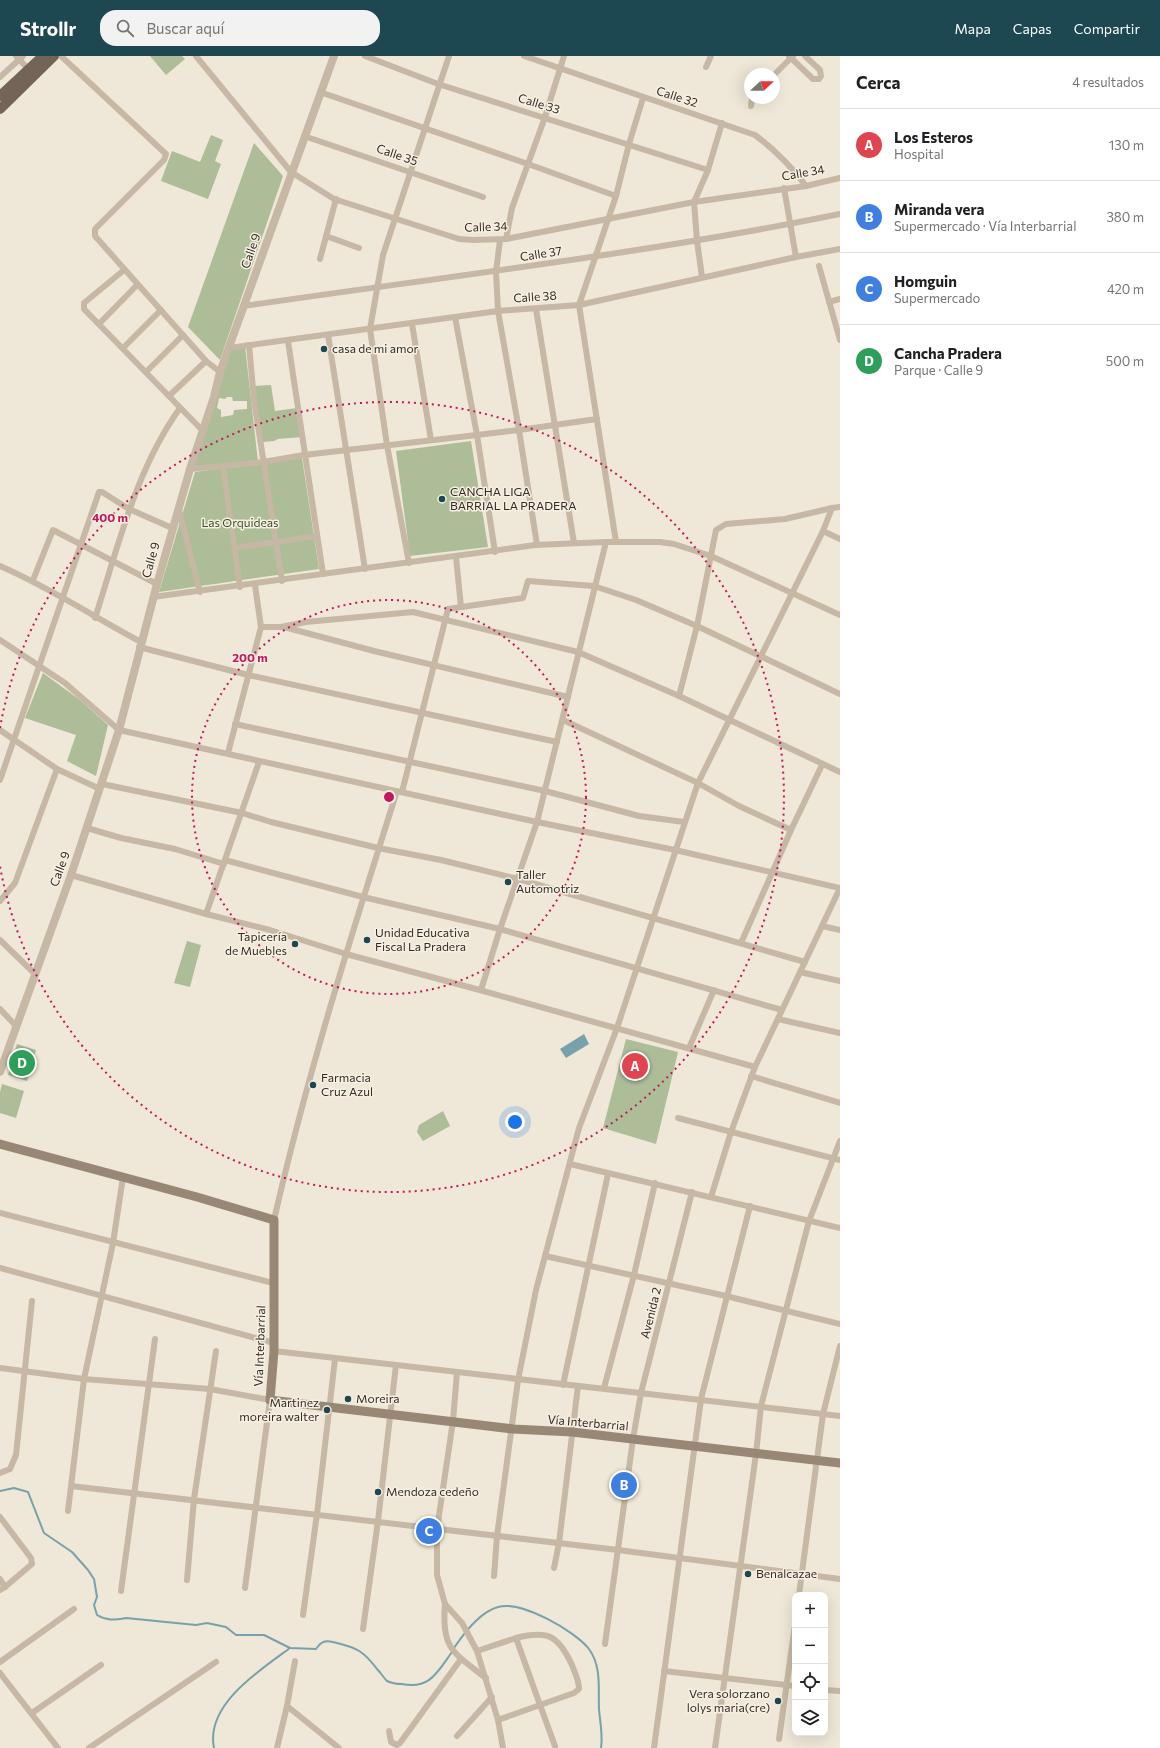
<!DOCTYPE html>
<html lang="es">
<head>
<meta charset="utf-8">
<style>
	body { margin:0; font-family:Commissioner,sans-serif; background:#f2f2f2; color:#202124 }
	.controls { position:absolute; right:12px; bottom:12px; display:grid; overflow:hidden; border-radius:8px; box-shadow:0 4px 16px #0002 }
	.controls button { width:36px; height:36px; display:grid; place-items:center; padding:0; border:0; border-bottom:1px solid #e0e0e0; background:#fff; color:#202124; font:20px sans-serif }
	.compass { position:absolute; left:744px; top:12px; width:36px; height:36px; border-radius:50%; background:#fff; box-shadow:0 4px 16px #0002; rotate:68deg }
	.you { position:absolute; left:515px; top:1066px; width:14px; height:14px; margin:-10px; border:3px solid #fff; border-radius:50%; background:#1a73e8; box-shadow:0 0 0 6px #1a73e833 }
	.badge { display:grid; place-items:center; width:26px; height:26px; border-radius:50%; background:#1d4751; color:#fff; font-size:13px; font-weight:700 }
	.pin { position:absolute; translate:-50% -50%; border:2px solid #fff; box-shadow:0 1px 4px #0006 }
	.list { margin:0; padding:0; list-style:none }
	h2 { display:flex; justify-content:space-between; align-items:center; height:52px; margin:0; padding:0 16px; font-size:17px }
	h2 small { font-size:13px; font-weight:400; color:#757577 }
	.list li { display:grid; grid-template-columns:26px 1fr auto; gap:12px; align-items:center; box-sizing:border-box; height:72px; padding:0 16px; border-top:1px solid #e0e0e0 }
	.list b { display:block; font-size:15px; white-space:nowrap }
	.list p { margin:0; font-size:13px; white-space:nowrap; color:#757577 }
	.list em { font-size:13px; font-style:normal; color:#757577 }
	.icon { flex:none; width:22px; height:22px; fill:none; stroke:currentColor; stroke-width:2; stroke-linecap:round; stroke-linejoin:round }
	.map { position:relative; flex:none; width:840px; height:1692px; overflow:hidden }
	header { display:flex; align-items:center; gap:24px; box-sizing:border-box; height:56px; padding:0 20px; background:#1d4751; color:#fff }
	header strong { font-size:19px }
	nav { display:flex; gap:22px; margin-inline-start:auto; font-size:14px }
	.search { width:280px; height:36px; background:#f2f2f2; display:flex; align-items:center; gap:10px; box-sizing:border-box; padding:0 14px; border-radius:16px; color:#757577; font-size:15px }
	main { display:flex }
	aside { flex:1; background:#fff }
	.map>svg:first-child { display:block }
</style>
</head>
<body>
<header>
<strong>Strollr</strong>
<div class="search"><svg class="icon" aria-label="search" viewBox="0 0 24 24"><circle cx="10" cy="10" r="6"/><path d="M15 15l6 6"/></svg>Buscar aquí</div>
<nav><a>Mapa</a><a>Capas</a><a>Compartir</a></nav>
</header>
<main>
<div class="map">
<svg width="840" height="1692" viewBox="0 0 840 1692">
	<rect width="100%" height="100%" fill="#efe7d7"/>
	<g fill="#acbd98" fill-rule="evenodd">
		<polygon points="150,0 182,0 185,3 166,19"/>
		<polygon points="211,79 223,84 215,105 221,108 208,143 161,125 172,95 200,106"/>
		<polygon points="254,87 283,120 220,304 188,271"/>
		<path d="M245,290L258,406L193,412L229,294ZM227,341H232L233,345H247V353L234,354L233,359L221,361V354L217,352L219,342L225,343Z"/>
		<polygon points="271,329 275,355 297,352 302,381 278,383 274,385 263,386 264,403 260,403 254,330"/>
		<polygon points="471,385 488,491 410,500 396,395"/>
		<polygon points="302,402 319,513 159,536 195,416"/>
		<polygon points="43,617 80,644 108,669 96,720 67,705 76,679 25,662"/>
		<polygon points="187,885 201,889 190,931 174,927"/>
		<polygon points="626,983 678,996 656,1088 603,1072"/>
		<polygon points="17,988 36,994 27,1025 8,1019"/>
		<polygon points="2,1028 24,1035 16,1062 0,1057 0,1036"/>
		<polygon points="443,1055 450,1070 423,1085 417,1076 419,1069"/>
	</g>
	<polygon fill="#77a2ab" points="584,978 589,988 566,1002 560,993"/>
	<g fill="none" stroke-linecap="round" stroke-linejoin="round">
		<g stroke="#77a2ab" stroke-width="2">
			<path d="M0,1435L14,1432L28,1436L44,1477L72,1496L88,1514L94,1523L97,1541L94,1549L97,1559C107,1565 114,1564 126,1562L196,1569L207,1567L226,1571L236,1579H264L290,1592L316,1593C322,1584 327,1584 337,1587C358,1592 364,1596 377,1613C380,1616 384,1622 387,1625C391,1627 398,1628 402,1628C430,1634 438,1615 452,1596"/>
			<path d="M454,1592C464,1577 480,1556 498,1551C521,1544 575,1575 589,1593C602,1611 598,1633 599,1653C600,1666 603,1679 601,1692"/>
			<path d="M214,1692C205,1649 260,1614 290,1592"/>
		</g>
		<g stroke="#c6b8a4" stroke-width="6">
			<polyline points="16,0 30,15"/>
			<polyline points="61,0 166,98 164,104 95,173 95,180 206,305 220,316"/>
			<polyline points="196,0 291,116 334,143 459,183 473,184 506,183 694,146 806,130 840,122"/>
			<polyline points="365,0 438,28 708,114"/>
			<path d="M524,0L755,79C775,94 790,109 806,130"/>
			<polyline points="789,0 813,23 819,23 821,20 820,14 805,0"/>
			<polyline points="706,11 711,0"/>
			<polyline points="774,19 793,0"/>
			<polyline points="0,21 23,0"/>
			<polyline points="320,36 528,108 616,140"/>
			<polyline points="751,50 752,42"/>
			<polyline points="304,80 483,141"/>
			<polyline points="784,132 796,201"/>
			<polyline points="326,180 359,192"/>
			<polyline points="506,183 512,152 545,61 564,0"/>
			<polyline points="500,184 496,216 498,255 519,374 597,363"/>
			<polyline points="320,203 336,143"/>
			<polyline points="819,210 840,284"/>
			<polyline points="124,214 84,247 84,253 203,375"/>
			<polyline points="702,221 697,185 694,146 708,114 722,67"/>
			<polyline points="829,246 840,243"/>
			<path d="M244,250C443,221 643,198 840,158"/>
			<polyline points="536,253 574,487"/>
			<polyline points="99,268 137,229"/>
			<polyline points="412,268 431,384"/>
			<polyline points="328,279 365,513"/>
			<polyline points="288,285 323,518"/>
			<polyline points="249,289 254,344 282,525"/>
			<polyline points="123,292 161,254"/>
			<polyline points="229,292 498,255 579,249 796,201 840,193"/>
			<polyline points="146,316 183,279"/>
			<polyline points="169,340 206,305"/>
			<polyline points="223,411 240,531"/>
			<polyline points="190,413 263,406 304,399 477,379 455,261"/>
			<polyline points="179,454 200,536"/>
			<polyline points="823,475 840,483"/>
			<polyline points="616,486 579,249 616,140 629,88 643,42"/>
			<polyline points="235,492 316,480"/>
			<polyline points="495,496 477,379 519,374 537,489"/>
			<polyline points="456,501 461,551"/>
			<polyline points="409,507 387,389 370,273 383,199 449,0"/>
			<path d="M0,510C49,531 94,561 141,586"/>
			<polyline points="33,524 53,474 157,528"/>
			<polyline points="153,541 535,489 606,486 660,486 674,488 711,500 840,559"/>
			<path d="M95,562C118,491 136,413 180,352"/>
			<polyline points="261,571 281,571 306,566 413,556 578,596 679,640 840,716"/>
			<polyline points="284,571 374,595 568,641"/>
			<polyline points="0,584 65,627 119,674 537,766 675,794 840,832"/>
			<polyline points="139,591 248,619 557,686"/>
			<polyline points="679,640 697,570 716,474 726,468 785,463 832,452"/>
			<polyline points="563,664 698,727 823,475 832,452 840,451"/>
			<polyline points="235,668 545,735 639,760 684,766"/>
			<polyline points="0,674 57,713 100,733"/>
			<polyline points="228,697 261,571 255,529"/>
			<polyline points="0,724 99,436 102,436 129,453 172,472"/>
			<polyline points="102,728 242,757 271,766 378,792 441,804 518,823 805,906"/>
			<polyline points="402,736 448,553 523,542 528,525 594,530 636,544 697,570 840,638"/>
			<polyline points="87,772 121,782 175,793 224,808"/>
			<polyline points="225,804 363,841 500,873 782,954"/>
			<polyline points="71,819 206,858 270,874 346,898 476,933 755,1011"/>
			<polyline points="0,845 15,827 57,713"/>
			<polyline points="206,858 259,706"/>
			<polyline points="822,870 840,874"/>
			<polyline points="0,884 35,918"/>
			<polyline points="741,887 791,774 822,709"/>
			<polyline points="800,916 840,925"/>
			<polyline points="481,934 500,873 537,766 606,486"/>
			<polyline points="0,953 17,971"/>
			<polyline points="778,963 840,977"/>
			<polyline points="689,992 714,934"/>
			<polyline points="751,1020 840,1047"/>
			<polyline points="678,1062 840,1104"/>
			<polyline points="570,1108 840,1172"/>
			<polyline points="711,1141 731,1076 755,1011 840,832"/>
			<polyline points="0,1157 273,1227"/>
			<path d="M274,1164C307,1019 352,877 397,735"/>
			<polyline points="545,1200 726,1240 840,1268"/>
			<polyline points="0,1212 274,1287"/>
			<polyline points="274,1295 840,1360"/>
			<polyline points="0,1312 84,1323 210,1333 270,1344 245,1532"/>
			<polyline points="457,1316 453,1365 437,1473 437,1519 445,1548 462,1567 477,1595 498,1664 503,1692"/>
			<polyline points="563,1329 608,1118"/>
			<polyline points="604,1332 634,1219 655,1127"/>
			<polyline points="0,1417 10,1413 16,1399 32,1245"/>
			<polyline points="71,1430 618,1494 840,1523"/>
			<polyline points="68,1455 84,1323 113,1187 123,1121"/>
			<polyline points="0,1461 31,1502 32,1508 5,1531"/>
			<polyline points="554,1512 559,1487 578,1330"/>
			<polyline points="494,1520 497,1480 518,1324 536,1234 579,1072 617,972 698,727 739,750 791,774"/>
			<polyline points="0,1523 5,1531 0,1534"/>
			<polyline points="187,1524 194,1443 216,1295"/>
			<polyline points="121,1535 155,1283"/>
			<polyline points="799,1539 823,1358 840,1290"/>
			<path d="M445,1548C441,1592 453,1597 486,1622"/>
			<polyline points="303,1559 317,1458 335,1303"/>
			<polyline points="363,1573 378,1465 396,1309"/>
			<polyline points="605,1588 633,1383 641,1337 692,1136"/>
			<polyline points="477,1595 516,1582"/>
			<polyline points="0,1606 74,1553"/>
			<polyline points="664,1615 795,1630"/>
			<polyline points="0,1617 58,1692"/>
			<polyline points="825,1634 840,1635"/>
			<polyline points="287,1650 339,1692"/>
			<polyline points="32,1657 101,1609"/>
			<path d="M498,1664L540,1649L516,1582C548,1574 558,1579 572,1609C575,1617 579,1624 579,1633L574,1637L540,1649L555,1690"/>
			<polyline points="389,1675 391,1686 397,1689 400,1687 461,1603"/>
			<polyline points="457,1680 492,1641"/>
			<polyline points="779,1683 795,1569"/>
			<polyline points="89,1692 216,1606"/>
			<polyline points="277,1692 287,1650 295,1605"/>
			<polyline points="654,1692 701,1343 750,1150"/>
			<polyline points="715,1692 756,1398 761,1350 809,1165 840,1085"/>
		</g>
		<polyline stroke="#c6b8a4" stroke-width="8" points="0,1016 71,819 119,674 157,528 190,413 214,341 220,316 334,0"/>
		<polyline stroke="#998775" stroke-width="9" points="0,1088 197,1141 274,1164 274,1295 270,1344 513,1373 572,1376 840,1407"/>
		<g stroke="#736457" stroke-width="10">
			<polyline points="0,40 43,0"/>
			<polyline points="0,53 54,0"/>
		</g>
	</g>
	<g fill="none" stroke="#c2185b" stroke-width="2" stroke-dasharray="2 4">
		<circle cx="389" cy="741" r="197"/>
		<path d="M0 672A395 395 0 1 1 0 810"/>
	</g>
	<g fill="#1d4751" stroke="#f7f0e2" stroke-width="1.5">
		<circle cx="324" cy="293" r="4"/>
		<circle cx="442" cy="443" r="4"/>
		<circle cx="508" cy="826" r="4"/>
		<circle cx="367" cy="884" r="4"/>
		<circle cx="295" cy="888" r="4"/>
		<circle cx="313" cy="1029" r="4"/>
		<circle cx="348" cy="1343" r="4"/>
		<circle cx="327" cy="1354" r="4"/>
		<circle cx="378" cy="1436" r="4"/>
		<circle cx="748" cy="1518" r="4"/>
		<circle cx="778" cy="1645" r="4"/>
	</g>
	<g text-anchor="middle" stroke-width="3" stroke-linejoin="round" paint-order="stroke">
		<g font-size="12" fill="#322b25" stroke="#f7f0e2">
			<text transform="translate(677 41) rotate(18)" y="4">Calle 32</text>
			<text transform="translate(539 48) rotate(17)" y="4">Calle 33</text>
			<text transform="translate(397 99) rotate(19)" y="4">Calle 35</text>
			<text transform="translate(803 117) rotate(-10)" y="4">Calle 34</text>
			<text transform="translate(486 171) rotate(-2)" y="4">Calle 34</text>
			<text transform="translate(251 195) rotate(-71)" y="4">Calle 9</text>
			<text transform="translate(541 198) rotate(-9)" y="4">Calle 37</text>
			<text transform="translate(535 241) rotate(-4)" y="4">Calle 38</text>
			<text transform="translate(151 504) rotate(-74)" y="4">Calle 9</text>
			<text transform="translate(60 813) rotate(-70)" y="4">Calle 9</text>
			<text transform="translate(651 1257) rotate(-76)" y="4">Avenida 2</text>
			<text transform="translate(260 1290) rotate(-88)" y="4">Vía Interbarrial</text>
			<text transform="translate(588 1367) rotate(5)" y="4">Vía Interbarrial</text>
		</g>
		<g font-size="12" fill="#322b25" stroke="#f7f0e2" text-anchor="start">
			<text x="332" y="297">casa de mi amor</text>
			<text x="450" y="440">CANCHA LIGA<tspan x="450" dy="14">BARRIAL LA PRADERA</tspan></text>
			<text x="516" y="823">Taller<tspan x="516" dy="14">Automotriz</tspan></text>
			<text x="375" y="881">Unidad Educativa<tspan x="375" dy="14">Fiscal La Pradera</tspan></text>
			<text x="287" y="885" text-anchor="end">Tapicería<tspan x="287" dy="14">de Muebles</tspan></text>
			<text x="321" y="1026">Farmacia<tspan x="321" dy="14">Cruz Azul</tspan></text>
			<text x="356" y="1347">Moreira</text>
			<text x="319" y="1351" text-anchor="end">Martinez<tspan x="319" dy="14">moreira walter</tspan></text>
			<text x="386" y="1440">Mendoza cedeño</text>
			<text x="756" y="1522">Benalcazae</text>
			<text x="770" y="1642" text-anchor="end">Vera solorzano<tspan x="770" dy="14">lolys maria(cre)</tspan></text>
		</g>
		<g font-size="12" fill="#3c4f2a" stroke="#f7f0e2">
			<text x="240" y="471">Las Orquideas</text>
		</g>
	</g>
	<circle cx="389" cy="741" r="6" fill="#c2185b" stroke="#f7f0e2" stroke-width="2"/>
	<g font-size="12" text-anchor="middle" font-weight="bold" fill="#c2185b" stroke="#f7f0e2" stroke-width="3" stroke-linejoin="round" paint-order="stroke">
		<text x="110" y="466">400 m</text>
		<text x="250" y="606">200 m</text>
	</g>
</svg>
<div class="controls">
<button>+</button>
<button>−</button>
<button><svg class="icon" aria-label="locate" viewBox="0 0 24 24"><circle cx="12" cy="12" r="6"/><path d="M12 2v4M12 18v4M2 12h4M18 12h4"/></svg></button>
<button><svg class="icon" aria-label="layers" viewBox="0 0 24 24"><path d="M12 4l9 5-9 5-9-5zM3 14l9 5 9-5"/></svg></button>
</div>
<svg class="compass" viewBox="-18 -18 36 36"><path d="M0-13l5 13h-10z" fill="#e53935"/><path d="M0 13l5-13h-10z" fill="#757577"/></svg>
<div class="you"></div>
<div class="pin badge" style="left:635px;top:1010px;background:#e0444e">A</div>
<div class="pin badge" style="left:624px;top:1429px;background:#3f7fe0">B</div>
<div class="pin badge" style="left:429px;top:1475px;background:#3f7fe0">C</div>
<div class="pin badge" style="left:22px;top:1007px;background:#2e9e5b">D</div>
</div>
<aside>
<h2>Cerca<small>4 resultados</small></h2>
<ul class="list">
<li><span class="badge" style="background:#e0444e">A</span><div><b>Los Esteros</b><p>Hospital</p></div><em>130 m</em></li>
<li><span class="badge" style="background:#3f7fe0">B</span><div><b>Miranda vera</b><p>Supermercado · Vía Interbarrial</p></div><em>380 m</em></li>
<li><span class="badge" style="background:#3f7fe0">C</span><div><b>Homguin</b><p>Supermercado</p></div><em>420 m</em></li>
<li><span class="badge" style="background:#2e9e5b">D</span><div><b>Cancha Pradera</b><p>Parque · Calle 9</p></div><em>500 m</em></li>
</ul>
</aside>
</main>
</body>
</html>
